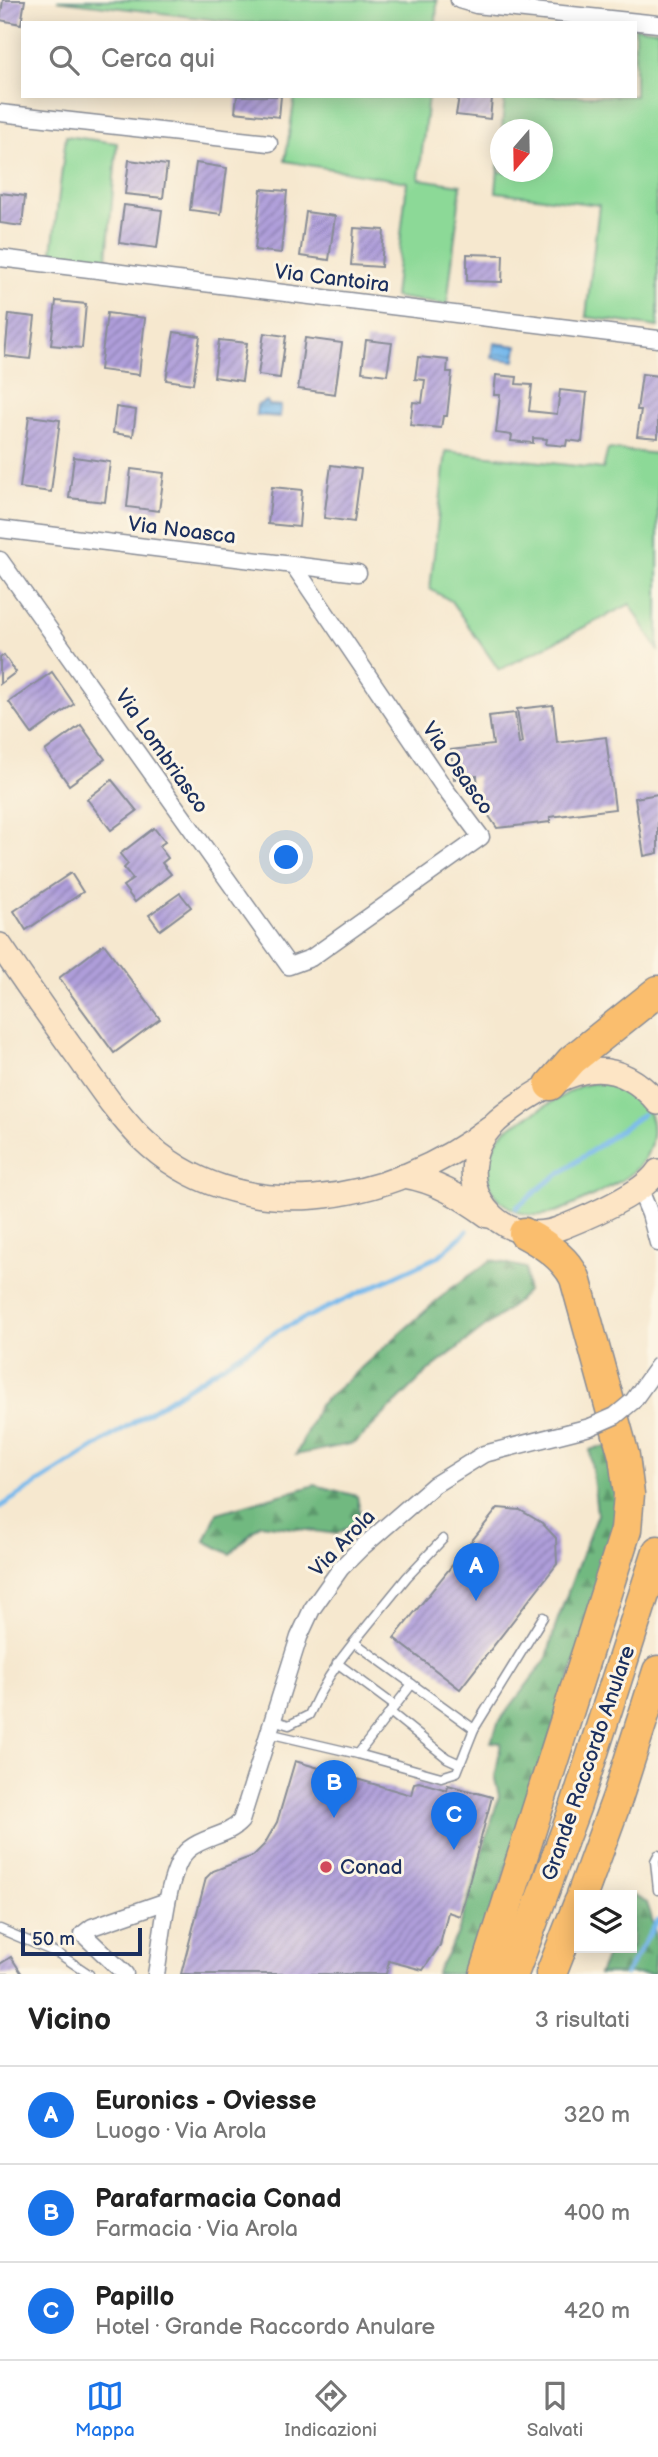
<!DOCTYPE html>
<html lang="it">
<head>
<meta charset="utf-8">
<style>
	body { margin:0; font-family:"Balsamiq Sans",sans-serif; background:#f2f2f2; color:#222 }
	.controls { position:absolute; right:21px; bottom:21px; display:grid; overflow:hidden; border-radius:0px; box-shadow:0 4px 18px #0003 }
	.controls button { width:63px; height:63px; display:grid; place-items:center; padding:0; border:0; border-bottom:2px solid #e0e0e0; background:#fff; color:#222; font:35px sans-serif }
	.compass { position:absolute; left:490px; top:119px; width:63px; height:63px; border-radius:50%; background:#fff; box-shadow:0 4px 18px #0003; rotate:200deg }
	.scale { position:absolute; left:21px; bottom:18px; width:121px; box-sizing:border-box; padding-left:7px; border:4px solid #1b2f5e; border-top:0; font-size:19px; line-height:24px; white-space:nowrap; color:#1b2f5e; -webkit-text-stroke:5px #fcf5e5; paint-order:stroke }
	.you { position:absolute; left:287px; top:858px; width:24px; height:24px; margin:-18px; border:5px solid #fff; border-radius:50%; background:#1a73e8; box-shadow:0 0 0 10px #1a73e833 }
	.badge { display:grid; place-items:center; width:46px; height:46px; border-radius:50%; background:#1a73e8; color:#fff; font-size:23px; font-weight:700 }
	.pin { position:absolute; translate:-50% -58px; filter:drop-shadow(0 2px 4px #0008) }
	.pin::after { content:''; position:absolute; top:37px; width:24px; height:21px; background:inherit; clip-path:polygon(0 0,100% 0,50% 100%) }
	.list { margin:0; padding:0; list-style:none }
	h2 { display:flex; justify-content:space-between; align-items:center; height:91px; margin:0; padding:0 28px; font-size:30px }
	h2 small { font-size:23px; font-weight:400; color:#767676 }
	.list li { display:grid; grid-template-columns:46px 1fr auto; gap:21px; align-items:center; box-sizing:border-box; height:98px; padding:0 28px; border-top:2px solid #e0e0e0 }
	.list b { display:block; font-size:26px; white-space:nowrap }
	.list p { margin:0; font-size:23px; white-space:nowrap; color:#767676 }
	.list em { font-size:23px; font-style:normal; color:#767676 }
	.icon { flex:none; width:38px; height:38px; fill:none; stroke:currentColor; stroke-width:2; stroke-linecap:round; stroke-linejoin:round }
	.map { position:relative; flex:none; width:658px; height:1974px; overflow:hidden }
	.search { position:absolute; background:#fff; box-shadow:0 4px 18px #0003; left:21px; right:21px; top:21px; height:77px; display:flex; align-items:center; gap:18px; box-sizing:border-box; padding:0 24px; border-radius:0px; color:#767676; font-size:26px }
	.sheet { height:385px; background:#fff }
	nav { display:flex; justify-content:space-around; align-items:center; box-sizing:border-box; height:98px; border-top:2px solid #e0e0e0; background:#fff; font-size:19px; color:#767676 }
	nav a { display:grid; justify-items:center; gap:4px }
	nav .on { color:#1a73e8 }
	.map>svg:first-child { display:block }
</style>
</head>
<body>
<div class="map">
<svg width="658" height="1974" viewBox="0 0 658 1974">
	<defs>
		<pattern id="forest-firs" width="22" height="20" patternUnits="userSpaceOnUse" patternTransform="scale(1.75)"><rect width="22" height="20" fill="#71b980"/><path d="M5 1l3.5 6h-7zM16 11l3.5 6h-7z" fill="#5c976c"/></pattern>
		<pattern id="water-rules" width="6" height="5" patternUnits="userSpaceOnUse" patternTransform="scale(1.75)"><rect width="6" height="5" fill="#77b9ec"/><path d="M0 2.5h6" fill="none" stroke="#6197c2"/></pattern>
		<pattern id="building-hatch" width="6" height="6" patternUnits="userSpaceOnUse" patternTransform="scale(1.75)"><rect width="6" height="6" fill="#af9eda"/><path d="M-1 1l2-2M0 6l6-6M5 7l2-2" fill="none" stroke="#8e81b4"/></pattern>
	</defs>
	<rect width="100%" height="100%" fill="#fcf5e5"/>
	<filter id="ink" filterUnits="userSpaceOnUse"><feTurbulence type="fractalNoise" baseFrequency=".0143" numOctaves="2"/><feDisplacementMap in="SourceGraphic" scale="14" xChannelSelector="R" yChannelSelector="G"/><feConvolveMatrix kernelMatrix="1 2 1 2 8 2 1 2 1" color-interpolation-filters="sRGB"/></filter>
	<filter id="wash" filterUnits="userSpaceOnUse"><feTurbulence type="fractalNoise" baseFrequency=".00686" numOctaves="4" result="noise"/><feDisplacementMap in="SourceGraphic" scale="28" xChannelSelector="R" yChannelSelector="G"/><feGaussianBlur stdDeviation="1.57" result="paint"/><feColorMatrix in="noise" values="0 0 0 0 0 0 0 0 0 0 0 0 0 0 0 0 0 1.4 0 .05"/><feComposite in="paint" operator="in"/></filter>
	<g filter="url(#wash)">
		<rect width="100%" height="100%" fill="#f6e8cf"/>
		<g fill="#8cd997" stroke="#54847a" stroke-width="2">
			<polygon points="57,0 437,0 436,23 241,23"/>
			<polygon points="635,27 658,30 656,214 658,214 658,327 586,317 599,205 496,192 500,145 500,172 542,172 542,130 502,129 505,96 635,96"/>
			<polygon points="295,96 428,96 419,179 461,185 447,305 394,297 407,182 285,161"/>
			<polygon points="66,136 117,143 107,259 52,252"/>
			<polygon points="608,449 658,454 658,650 630,604 499,670 451,601 430,589 446,451 603,469"/>
			<path d="M599,1082C628,1089 657,1103 652,1137C651,1147 646,1158 639,1166C627,1180 610,1186 594,1195C566,1208 538,1226 509,1207C501,1202 494,1197 491,1188C483,1167 491,1145 506,1129L580,1086Z"/>
		</g>
		<g fill="url(#forest-firs)" stroke="#46746f" stroke-width="2">
			<polygon points="492,1260 526,1268 527,1291 517,1302 428,1371 355,1443 296,1455 319,1405 449,1290"/>
			<polygon points="599,1447 607,1447 624,1515 471,1974 436,1974 458,1933 499,1796 495,1779 501,1743 491,1742 498,1723 547,1658 556,1624 597,1514 590,1450"/>
			<polygon points="315,1485 357,1496 361,1518 337,1534 260,1524 230,1554 205,1541 217,1513"/>
			<path d="M633,1895L647,1903C656,1928 658,1948 654,1974H599L610,1948H632Z"/>
		</g>
		<g fill="url(#water-rules)" stroke="#4974a5" stroke-width="2">
			<polygon points="494,343 517,346 515,361 492,358"/>
			<polygon points="267,401 269,405 281,406 280,417 256,415 257,405"/>
		</g>
		<g fill="none" stroke-linecap="round" stroke-linejoin="round">
			<g stroke="#77b9ec" stroke-width="5">
				<polyline points="516,1208 545,1184 643,1114"/>
				<polyline points="0,1507 277,1331 439,1256 467,1231"/>
				<polyline points="626,1974 658,1920"/>
			</g>
		</g>
		<g id="blocks">
			<g fill="url(#building-hatch)">
				<polygon points="3,0 25,0 21,24 0,20"/>
				<polygon points="237,96 281,96 279,117 235,112"/>
				<polygon points="459,96 492,98 490,119 456,115"/>
				<polygon points="129,160 167,165 163,198 125,194"/>
				<polygon points="196,163 227,168 221,214 190,210"/>
				<polygon points="261,189 287,191 281,253 255,250"/>
				<polygon points="0,193 25,196 22,226 0,223"/>
				<polygon points="124,205 162,210 157,248 119,243"/>
				<polygon points="306,212 335,216 329,260 300,256"/>
				<polygon points="354,228 384,230 381,267 351,265"/>
				<polygon points="467,254 503,255 502,282 467,281"/>
				<polygon points="56,301 86,304 82,348 51,345"/>
				<polygon points="107,313 145,318 139,375 100,370"/>
				<polygon points="9,314 35,317 30,359 5,356"/>
				<polygon points="174,332 200,336 193,384 166,380"/>
				<polygon points="264,333 286,336 280,378 258,375"/>
				<polygon points="305,338 342,343 335,394 298,389"/>
				<polygon points="219,340 247,343 242,381 214,377"/>
				<polygon points="366,340 392,343 387,375 362,372"/>
				<polygon points="418,357 448,360 447,372 452,372 447,416 443,416 441,428 410,425 413,402 422,403 425,380 415,379"/>
				<polygon points="642,374 658,376 658,438 637,436 641,410 637,410"/>
				<polygon points="496,375 517,377 516,384 532,385 529,411 557,414 560,390 587,393 582,442 567,440 566,446 546,444 547,439 533,438 533,443 511,441 512,435 496,433 500,395 494,395"/>
				<polygon points="116,407 136,410 133,436 113,433"/>
				<polygon points="29,416 60,420 51,492 20,488"/>
				<polygon points="74,457 110,462 105,502 69,498"/>
				<polygon points="331,465 361,469 354,522 324,518"/>
				<polygon points="131,469 164,473 159,511 127,507"/>
				<polygon points="272,487 302,490 299,527 268,524"/>
				<polygon points="4,655 16,672 0,684 0,658"/>
				<polygon points="52,672 74,704 32,734 9,702"/>
				<polygon points="553,705 557,743 606,737 615,809 550,817 550,822 497,828 479,801 477,776 454,779 451,750 493,745 489,716 515,713 519,744 522,743 517,709"/>
				<polygon points="81,725 105,759 69,785 45,751"/>
				<polygon points="112,780 137,811 111,830 87,799"/>
				<polygon points="658,794 658,853 644,856 635,798"/>
				<polygon points="154,828 165,842 159,846 168,858 162,863 171,874 135,902 123,886 133,879 124,868 128,864 120,854"/>
				<polygon points="71,873 83,892 26,930 14,911"/>
				<polygon points="180,893 191,907 160,930 149,915"/>
				<polygon points="104,944 160,1019 114,1053 59,978"/>
				<polygon points="498,1508 520,1510 542,1523 556,1538 557,1564 460,1689 394,1638"/>
				<polygon points="295,1761 411,1795 414,1783 419,1782 447,1790 448,1785 492,1797 460,1916 448,1912 440,1945 423,1970 389,1961 386,1974 181,1974 206,1878 213,1871 253,1856 264,1845 277,1822"/>
				<polygon points="11,1957 22,1974 0,1974 0,1964"/>
			</g>
		</g>
	</g>
	<g filter="url(#ink)">
		<use href="#blocks" fill-opacity="0" stroke="#888c96" stroke-width="2"/>
		<g fill="none" stroke-linecap="round" stroke-linejoin="round">
			<defs>
				<g id="lane">
					<polyline points="354,1642 407,1577 443,1539"/>
					<polyline points="337,1663 395,1706"/>
					<polyline points="390,1712 447,1758 460,1764"/>
					<polyline points="474,1729 543,1617"/>
					<path d="M268,1733L358,1754L441,1777L457,1772L474,1729L354,1642C335,1665 321,1688 309,1715L289,1725L273,1720"/>
					<polyline points="358,1754 412,1684"/>
					<polyline points="658,1855 655,1861 658,1890"/>
					<polyline points="0,1929 59,1954 89,1974"/>
				</g>
				<g id="street">
					<polyline points="459,0 476,5 658,24"/>
					<polyline points="0,113 269,143"/>
					<polyline points="0,258 658,339"/>
					<polyline points="0,529 358,573"/>
					<polyline points="0,560 289,966 311,958 481,837 445,789 294,566"/>
					<polyline points="640,1190 650,1214 658,1243"/>
					<polyline points="633,1401 658,1366"/>
					<polyline points="125,1974 83,1934 92,1927 167,1901"/>
					<path d="M156,1974C162,1945 166,1867 189,1849C205,1836 228,1836 241,1821L299,1637L312,1609L341,1568L360,1549L434,1485L484,1454L590,1427"/>
				</g>
				<g id="secondary">
					<path d="M0,945C25,982 50,1018 76,1054C96,1082 116,1113 141,1138C238,1233 392,1204 490,1127"/>
					<path d="M658,1103C613,1051 572,1069 522,1102C504,1115 487,1126 478,1147C457,1201 509,1250 563,1227C588,1217 644,1193 658,1171"/>
					<path d="M403,1176C436,1181 461,1197 488,1216"/>
				</g>
				<g id="highway">
					<polyline points="550,1085 572,1060 658,991"/>
					<polyline points="582,1895 617,1799 658,1671"/>
					<path d="M485,1974L626,1530L629,1494L624,1456L575,1278C565,1257 543,1243 524,1233"/>
					<polyline points="513,1974 576,1805 658,1551"/>
					<polyline points="551,1974 579,1903"/>
				</g>
			</defs>
			<use href="#lane" stroke="#888c96" stroke-width="11"/>
			<use href="#street" stroke="#888c96" stroke-width="19"/>
			<use href="#secondary" stroke="#888c96" stroke-width="26"/>
			<use href="#highway" stroke="#888c96" stroke-width="33"/>
			<use href="#lane" stroke="#fff" stroke-width="8"/>
			<use href="#street" stroke="#fff" stroke-width="16"/>
			<use href="#secondary" stroke="#fde5c5" stroke-width="23"/>
			<use href="#highway" stroke="#fabe6e" stroke-width="30"/>
			<defs>
				<polyline id="street-bridge" points="590,1427 615,1416 633,1401"/>
			</defs>
			<use href="#street-bridge" stroke="#888c96" stroke-width="19" stroke-linecap="butt"/>
			<use href="#street-bridge" stroke="#fff" stroke-width="16"/>
		</g>
	</g>
	<circle fill="#d1495b" stroke="#fcf5e5" stroke-width="2.5" cx="326" cy="1867" r="7"/>
	<g text-anchor="middle" stroke-width="6" stroke-linejoin="round" paint-order="stroke">
		<g font-size="21" fill="#1b2f5e" stroke="#fcf5e5">
			<text transform="translate(332 278) rotate(7)" y="7">Via Cantoira</text>
			<text transform="translate(182 530) rotate(7)" y="7">Via Noasca</text>
			<text transform="translate(162 751) rotate(55)" y="7">Via Lombriasco</text>
			<text transform="translate(458 768) rotate(55)" y="7">Via Osasco</text>
			<text transform="translate(342 1543) rotate(-46)" y="7">Via Arola</text>
			<text transform="translate(588 1763) rotate(-71)" y="7">Grande Raccordo Anulare</text>
		</g>
		<g font-size="21" fill="#1b2f5e" stroke="#fcf5e5" text-anchor="start">
			<text x="340" y="1874">Conad</text>
		</g>
	</g>
</svg>
<div class="controls">
<button><svg class="icon" aria-label="layers" viewBox="0 0 24 24"><path d="M12 4l9 5-9 5-9-5zM3 14l9 5 9-5"/></svg></button>
</div>
<svg class="compass" viewBox="-18 -18 36 36"><path d="M0-13l5 13h-10z" fill="#e53935"/><path d="M0 13l5-13h-10z" fill="#767676"/></svg>
<div class="scale">50 m</div>
<div class="you"></div>
<div class="pin badge" style="left:476px;top:1601px">A</div>
<div class="pin badge" style="left:334px;top:1818px">B</div>
<div class="pin badge" style="left:454px;top:1850px">C</div>
<div class="search"><svg class="icon" aria-label="search" viewBox="0 0 24 24"><circle cx="10" cy="10" r="6"/><path d="M15 15l6 6"/></svg>Cerca qui</div>
</div>
<section class="sheet">
<h2>Vicino<small>3 risultati</small></h2>
<ul class="list">
<li><span class="badge">A</span><div><b>Euronics - Oviesse</b><p>Luogo · Via Arola</p></div><em>320 m</em></li>
<li><span class="badge">B</span><div><b>Parafarmacia Conad</b><p>Farmacia · Via Arola</p></div><em>400 m</em></li>
<li><span class="badge">C</span><div><b>Papillo</b><p>Hotel · Grande Raccordo Anulare</p></div><em>420 m</em></li>
</ul>
</section>
<nav>
<a class="on"><svg class="icon" aria-label="map" viewBox="0 0 24 24"><path d="M3 6l6-2 6 2 6-2v14l-6 2-6-2-6 2zM9 4v14M15 6v14"/></svg>Mappa</a>
<a><svg class="icon" aria-label="directions" viewBox="0 0 24 24"><path d="M12 3l9 9-9 9-9-9zM9 14v-3h6M13 9l2 2-2 2"/></svg>Indicazioni</a>
<a><svg class="icon" aria-label="saved" viewBox="0 0 24 24"><path d="M7 4h10v16l-5-4-5 4z"/></svg>Salvati</a>
</nav>
</body>
</html>
